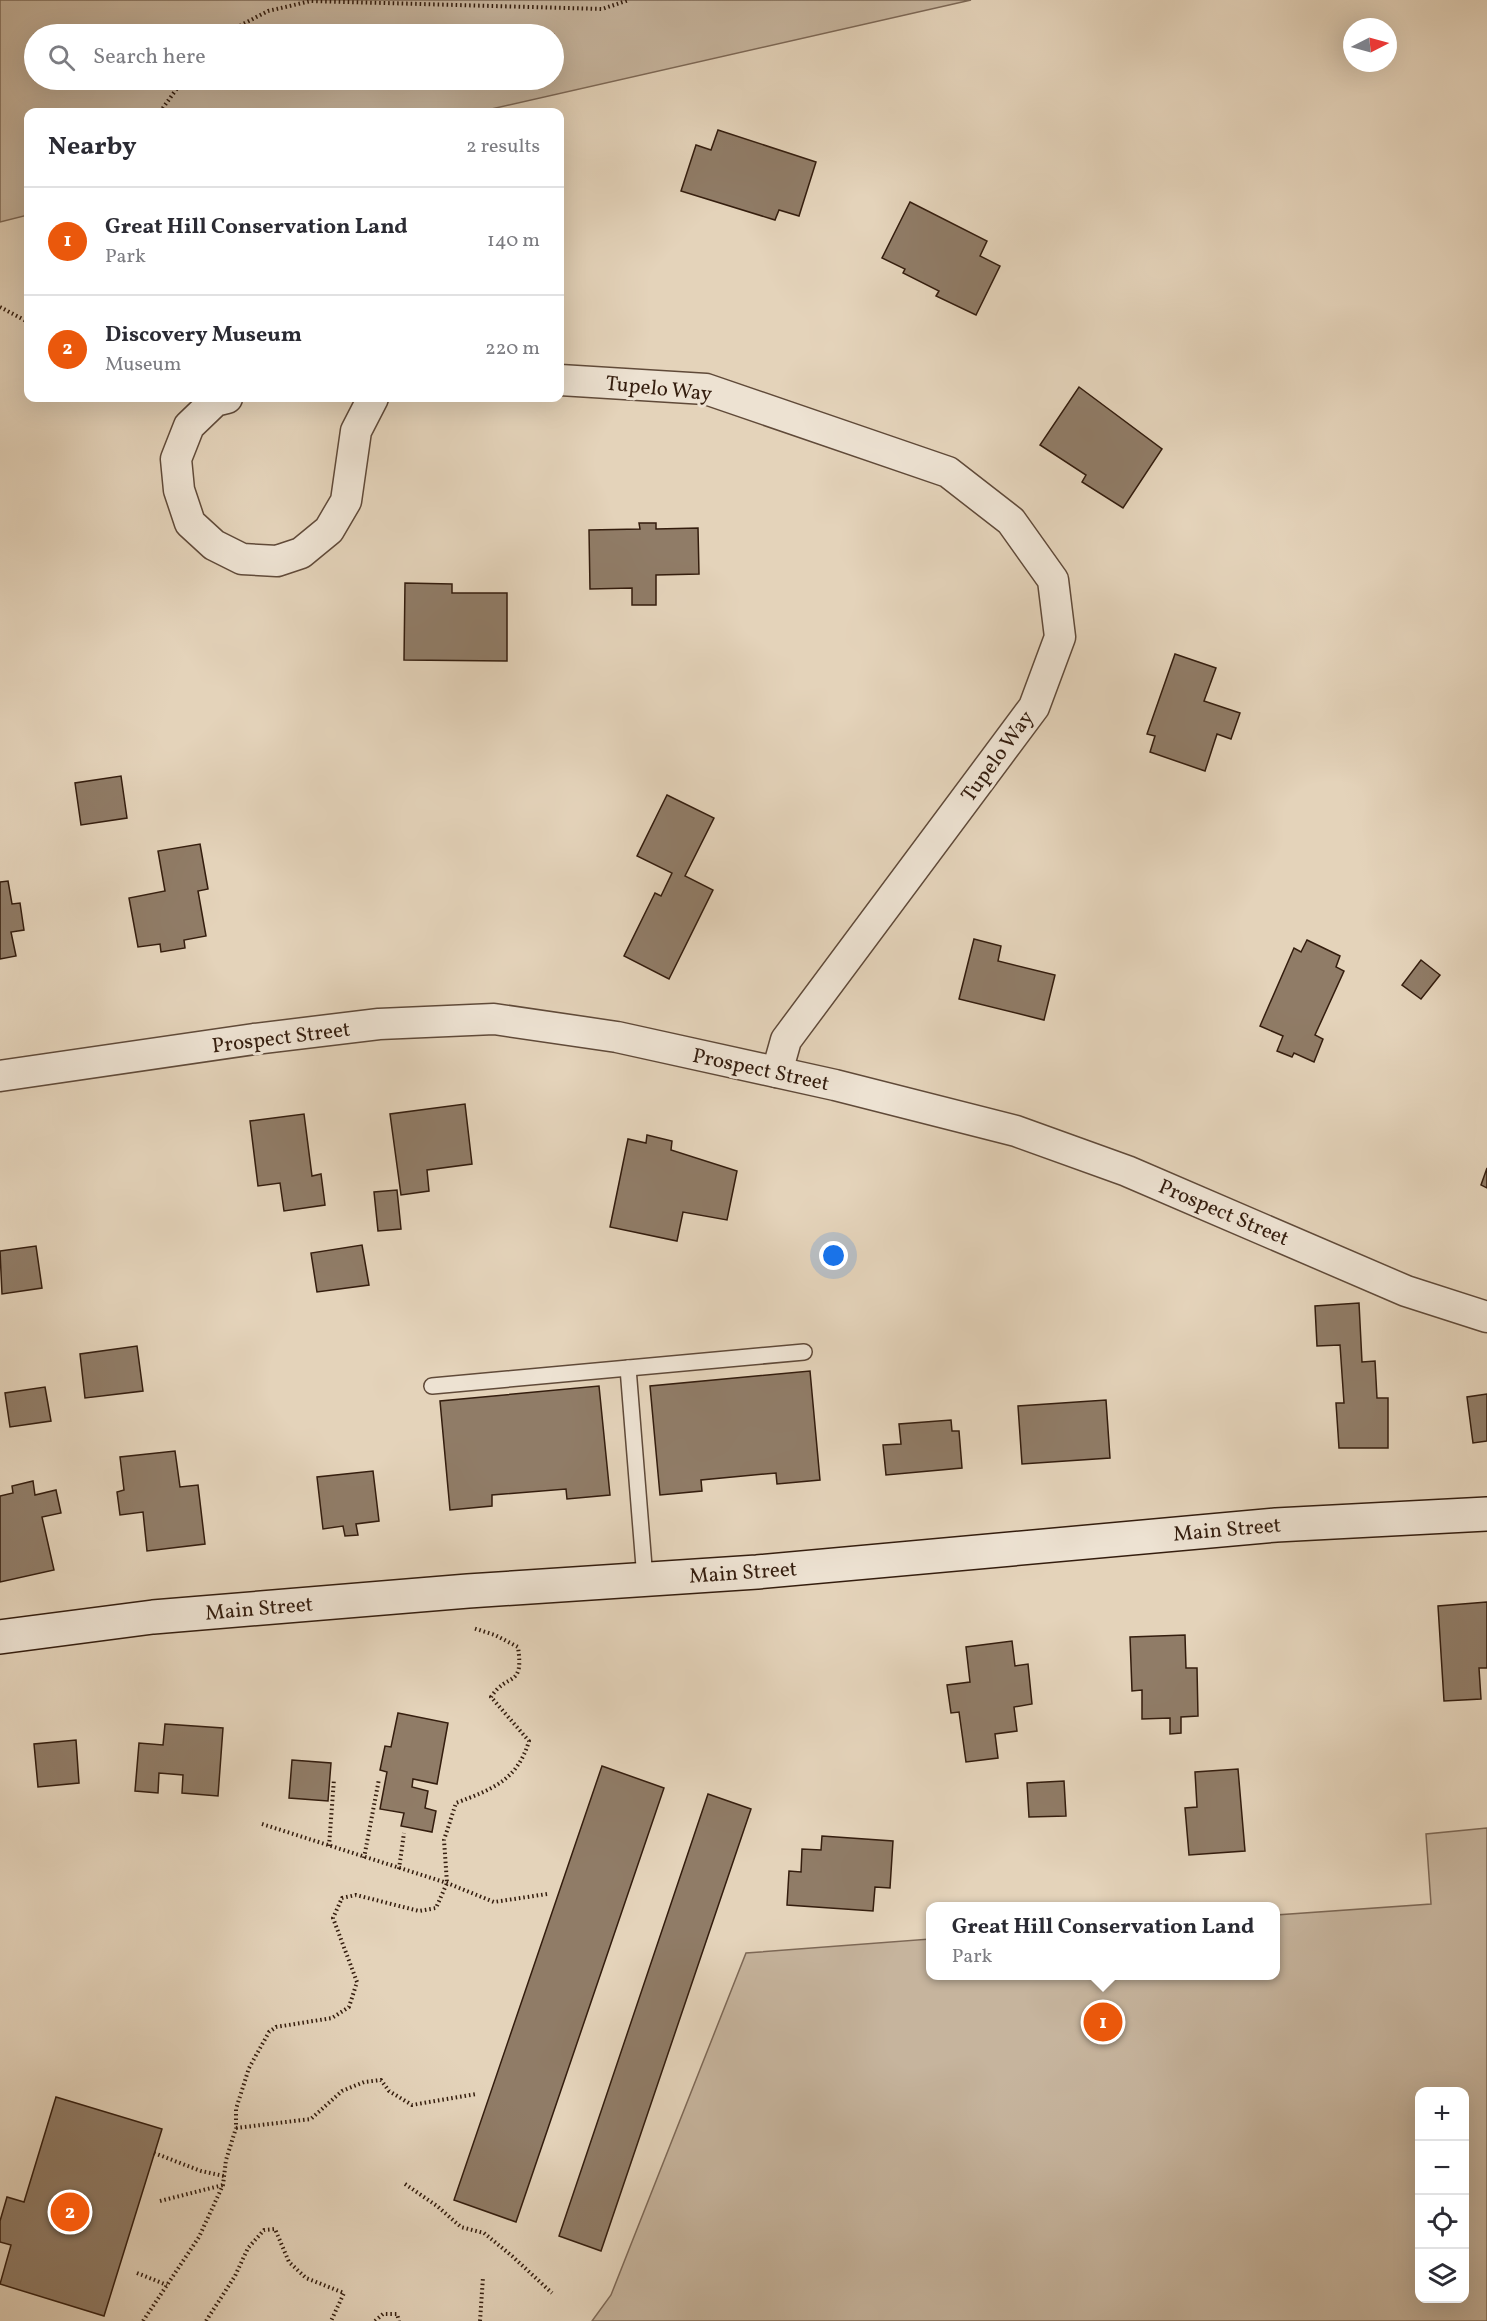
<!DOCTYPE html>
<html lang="en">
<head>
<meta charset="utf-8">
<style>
	body { margin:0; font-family:Vollkorn,serif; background:#f2f2f3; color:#2b2b33 }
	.controls { position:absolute; right:18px; bottom:18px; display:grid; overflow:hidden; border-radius:12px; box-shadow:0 6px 24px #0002 }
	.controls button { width:54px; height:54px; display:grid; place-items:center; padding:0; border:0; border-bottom:2px solid #e1e1e2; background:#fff; color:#2b2b33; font:30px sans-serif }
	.compass { position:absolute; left:1343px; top:18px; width:54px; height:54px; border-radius:50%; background:#fff; box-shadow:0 6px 24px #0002; rotate:84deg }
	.you { position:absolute; left:834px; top:1256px; width:21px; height:21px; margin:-15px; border:4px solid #fff; border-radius:50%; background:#1a73e8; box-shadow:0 0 0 9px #1a73e833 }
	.badge { display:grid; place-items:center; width:39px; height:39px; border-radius:50%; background:#ea580c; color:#fff; font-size:20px; font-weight:700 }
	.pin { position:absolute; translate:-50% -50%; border:3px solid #fff; box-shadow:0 2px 6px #0006 }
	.popup { position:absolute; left:926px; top:1902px; width:354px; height:78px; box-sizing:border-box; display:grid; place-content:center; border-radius:12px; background:#fff; filter:drop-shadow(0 2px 4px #0005); font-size:20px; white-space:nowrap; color:#7c7c81 }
	.popup b { font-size:22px; color:#2b2b33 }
	.popup::after { content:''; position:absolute; left:50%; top:100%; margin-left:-12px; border:12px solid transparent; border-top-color:#fff }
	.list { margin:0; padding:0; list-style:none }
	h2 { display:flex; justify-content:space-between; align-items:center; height:78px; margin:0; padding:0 24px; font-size:26px }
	h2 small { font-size:20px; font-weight:400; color:#7c7c81 }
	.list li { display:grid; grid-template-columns:39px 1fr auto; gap:18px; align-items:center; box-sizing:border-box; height:108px; padding:0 24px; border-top:2px solid #e1e1e2 }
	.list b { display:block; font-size:22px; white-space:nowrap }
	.list p { margin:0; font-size:20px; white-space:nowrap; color:#7c7c81 }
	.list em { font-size:20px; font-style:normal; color:#7c7c81 }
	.icon { flex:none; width:33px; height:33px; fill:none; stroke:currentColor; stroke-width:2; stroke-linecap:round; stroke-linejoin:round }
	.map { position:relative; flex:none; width:1487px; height:2321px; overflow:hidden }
	.search { position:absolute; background:#fff; box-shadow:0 6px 24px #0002; left:24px; top:24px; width:540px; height:66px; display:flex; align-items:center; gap:15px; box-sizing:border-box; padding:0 21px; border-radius:33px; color:#7c7c81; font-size:22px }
	.panel { position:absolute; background:#fff; box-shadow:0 6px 24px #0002; left:24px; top:108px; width:540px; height:294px; border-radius:12px }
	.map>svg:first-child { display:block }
</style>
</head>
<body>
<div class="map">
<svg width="1487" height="2321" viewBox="0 0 1487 2321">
	<rect width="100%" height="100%" fill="#e4d3ba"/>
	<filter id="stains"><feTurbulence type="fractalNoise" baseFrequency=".00333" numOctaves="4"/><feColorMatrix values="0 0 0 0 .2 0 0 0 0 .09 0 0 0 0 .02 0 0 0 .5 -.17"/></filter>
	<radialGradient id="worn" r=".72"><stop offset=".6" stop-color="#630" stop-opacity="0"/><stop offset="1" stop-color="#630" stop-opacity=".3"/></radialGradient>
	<g fill="#c6b49d" stroke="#7d6856" stroke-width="1.5" fill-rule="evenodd">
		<path d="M0,0H971L478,112H28V215L0,222ZM34,34H554V80H34Z"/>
		<path d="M1487,1828V2321H592L611,2295L746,1953L930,1939V1976H1276V1915L1431,1904L1426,1834ZM1420,2092H1464V2298H1420Z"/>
	</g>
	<g fill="#907c67" stroke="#341d0e" stroke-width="1.5">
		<polygon points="718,130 816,162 799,216 779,210 775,220 681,191 696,145 711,150"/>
		<polygon points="910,202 987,241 980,256 1000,266 976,315 936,296 939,291 903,273 905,269 882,258"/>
		<polygon points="1079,387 1162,449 1123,508 1082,482 1086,475 1040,445"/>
		<polygon points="639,523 656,523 656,529 698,528 699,574 656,575 656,605 632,605 632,588 590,589 589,530 640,529"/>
		<polygon points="405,583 452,584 452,593 507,593 507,661 404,660"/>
		<polygon points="1175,654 1216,668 1204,701 1240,713 1231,739 1217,734 1205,771 1150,752 1155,736 1147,734"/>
		<polygon points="121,776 127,818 81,825 75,783"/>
		<polygon points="667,795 714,818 685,876 713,890 669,979 624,956 655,893 661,896 672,873 637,856"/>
		<polygon points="200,844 208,889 198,891 206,936 184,940 185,948 161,952 160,944 138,947 129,898 165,891 158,851"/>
		<polygon points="8,881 12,904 20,903 24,930 11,932 16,956 0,959 0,882"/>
		<polygon points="974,939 1001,946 998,961 1055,975 1044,1020 959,999"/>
		<polygon points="1307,940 1340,956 1336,967 1344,971 1315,1035 1323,1039 1314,1062 1294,1053 1292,1057 1277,1051 1283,1036 1260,1026 1294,948 1301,952"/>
		<polygon points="1421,960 1440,975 1421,999 1402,985"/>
		<polygon points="465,1104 472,1164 427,1170 429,1191 401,1195 390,1114"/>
		<polygon points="304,1114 312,1176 321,1174 325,1205 284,1211 280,1183 258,1186 250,1121"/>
		<polygon points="647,1135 672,1141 671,1150 737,1171 727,1220 683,1212 677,1241 610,1227 628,1139 646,1143"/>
		<polygon points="1487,1168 1487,1188 1481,1185"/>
		<polygon points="397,1190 401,1229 378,1231 374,1192"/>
		<polygon points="362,1245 369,1285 317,1292 311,1253"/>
		<polygon points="36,1246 42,1288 2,1294 0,1251"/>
		<polygon points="1359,1303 1362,1362 1375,1361 1377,1398 1388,1398 1388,1448 1339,1448 1336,1403 1344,1403 1340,1345 1317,1346 1315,1306"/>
		<polygon points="137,1346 143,1391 85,1398 80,1354"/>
		<polygon points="810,1371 820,1480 777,1484 776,1473 701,1480 702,1491 660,1495 650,1386"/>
		<polygon points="599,1386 610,1495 567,1499 566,1489 492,1495 492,1506 450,1510 440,1401"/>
		<polygon points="45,1387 51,1421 10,1427 5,1393"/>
		<polygon points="1487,1394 1487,1441 1473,1443 1467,1397"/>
		<polygon points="1106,1400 1110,1458 1022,1464 1018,1406"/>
		<polygon points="951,1420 952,1431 959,1431 962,1468 886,1475 883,1445 901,1444 899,1424"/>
		<polygon points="175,1451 180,1487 198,1485 205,1544 147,1551 143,1512 120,1515 117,1492 124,1490 120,1457"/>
		<polygon points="373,1471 379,1521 356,1524 358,1535 345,1536 343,1526 323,1529 317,1477"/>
		<polygon points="33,1481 35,1495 56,1490 61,1513 42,1517 54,1570 0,1582 0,1496 13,1493 12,1486"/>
		<polygon points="1487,1602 1487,1668 1479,1668 1481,1699 1444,1701 1438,1606"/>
		<polygon points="1185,1635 1186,1668 1197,1668 1198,1716 1181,1717 1181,1733 1170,1734 1170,1718 1142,1719 1142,1690 1132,1691 1130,1637"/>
		<polygon points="1012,1641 1015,1666 1028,1664 1032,1704 1014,1707 1017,1731 995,1734 998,1758 966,1762 959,1712 951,1713 947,1685 970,1682 966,1647"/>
		<polygon points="398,1713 448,1723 437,1784 413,1779 412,1787 428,1791 425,1808 436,1811 432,1832 401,1826 404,1813 380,1809 387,1772 380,1770 385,1746 391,1747"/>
		<polygon points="165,1724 223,1728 218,1796 182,1793 183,1775 159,1773 158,1793 135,1791 139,1743 163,1745"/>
		<polygon points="76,1740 79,1783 38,1787 34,1744"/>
		<polygon points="292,1760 331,1763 328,1801 289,1798"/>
		<polygon points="602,1766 664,1788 516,2222 454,2200"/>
		<polygon points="1238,1769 1245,1851 1189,1855 1185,1808 1197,1807 1195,1772"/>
		<polygon points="1064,1781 1066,1816 1029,1817 1027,1783"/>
		<polygon points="708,1794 751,1809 601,2251 559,2236"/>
		<polygon points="822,1836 893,1841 890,1888 875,1887 873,1911 787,1905 789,1871 801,1872 802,1849 821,1850"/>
		<polygon points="56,2097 162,2129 104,2316 0,2284 11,2245 0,2242 0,2221 7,2197 24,2202"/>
	</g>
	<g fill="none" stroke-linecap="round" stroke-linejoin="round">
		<defs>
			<g id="lane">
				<polyline points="628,1368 645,1579"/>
				<polyline points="432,1386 804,1352"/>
			</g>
			<g id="street">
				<polyline points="560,380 706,389 948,472 1011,521 1053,580 1060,637 1034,707 786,1040 777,1072"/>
				<polyline points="227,398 215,401 189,426 176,459 179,490 190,523 214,545 242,559 277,561 301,553 329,530 346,501 356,431 373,398"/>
				<polyline points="0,1076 254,1039 379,1024 494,1019 617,1037 835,1085 1016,1131 1127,1171 1406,1291 1487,1317"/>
			</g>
			<polyline id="secondary" points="0,1637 153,1617 468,1591 757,1572 1276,1525 1487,1514"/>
		</defs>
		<use href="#lane" stroke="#604a39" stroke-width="18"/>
		<use href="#street" stroke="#604a39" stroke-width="33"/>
		<use href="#secondary" stroke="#341d0e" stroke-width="36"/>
		<g stroke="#341d0e" stroke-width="4" stroke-dasharray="1.5 3" stroke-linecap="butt">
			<polyline points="224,34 268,11 311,1 602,9 629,0"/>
			<polyline points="160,112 183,80"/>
			<polyline points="0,307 28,322"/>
			<polyline points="262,1824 447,1883 494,1902 547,1894"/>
			<polyline points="329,1846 334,1779"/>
			<polyline points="364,1858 379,1779"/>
			<polyline points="399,1869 404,1833"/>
			<polyline points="236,2128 311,2119 342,2091 364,2082 381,2080 389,2091 412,2105 476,2094"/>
			<polyline points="154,2153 201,2171 224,2176"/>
			<polyline points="405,2184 437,2206 461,2227 484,2233 512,2256 552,2293"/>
			<polyline points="160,2201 223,2185"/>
			<polyline points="137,2273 167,2285"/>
			<path d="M143,2321L199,2237L223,2185L226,2160L236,2128V2109L249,2068L269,2032L276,2027L332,2018L349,2007L357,1982L333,1918L342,1898L356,1895L419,1911L436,1908L447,1883L444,1840L456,1803C492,1789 517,1781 529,1741L491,1697C508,1671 524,1689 518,1647L495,1635L473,1628"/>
			<polyline points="206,2321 235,2276 248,2248 264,2230 275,2229 289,2262 306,2278 344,2293 331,2321"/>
			<polyline points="375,2321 383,2314 397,2314 399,2321"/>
			<polyline points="480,2321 483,2277"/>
		</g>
		<use href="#lane" stroke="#ede2d2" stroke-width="15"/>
		<use href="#street" stroke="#ede2d2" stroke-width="30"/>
		<use href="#secondary" stroke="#ede2d2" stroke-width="33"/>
	</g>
	<g text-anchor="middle" stroke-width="6" stroke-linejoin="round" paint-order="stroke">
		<g font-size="21" fill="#341d0e" stroke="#ede2d2">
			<text transform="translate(659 388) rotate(6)" y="7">Tupelo Way</text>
			<text transform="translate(997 756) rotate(-54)" y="7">Tupelo Way</text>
			<text transform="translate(281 1037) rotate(-7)" y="7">Prospect Street</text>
			<text transform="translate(761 1069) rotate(12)" y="7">Prospect Street</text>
			<text transform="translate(1224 1212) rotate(23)" y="7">Prospect Street</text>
			<text transform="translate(1227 1529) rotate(-5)" y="7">Main Street</text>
			<text transform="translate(743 1572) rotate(-4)" y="7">Main Street</text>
			<text transform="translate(259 1608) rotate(-5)" y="7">Main Street</text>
		</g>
	</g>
	<rect width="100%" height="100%" filter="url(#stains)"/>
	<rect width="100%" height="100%" fill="url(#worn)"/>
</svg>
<div class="controls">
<button>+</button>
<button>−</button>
<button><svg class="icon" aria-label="locate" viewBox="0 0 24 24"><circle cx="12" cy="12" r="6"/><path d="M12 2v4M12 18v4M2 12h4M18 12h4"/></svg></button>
<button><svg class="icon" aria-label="layers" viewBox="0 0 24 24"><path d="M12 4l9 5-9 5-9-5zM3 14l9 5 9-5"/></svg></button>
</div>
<svg class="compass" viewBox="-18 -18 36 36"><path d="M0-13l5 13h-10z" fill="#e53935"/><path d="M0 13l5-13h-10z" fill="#7c7c81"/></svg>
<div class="you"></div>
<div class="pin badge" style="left:1103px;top:2022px">1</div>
<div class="popup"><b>Great Hill Conservation Land</b>Park</div>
<div class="pin badge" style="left:70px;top:2212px">2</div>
<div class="search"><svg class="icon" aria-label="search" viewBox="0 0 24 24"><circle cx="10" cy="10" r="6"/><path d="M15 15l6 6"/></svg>Search here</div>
<section class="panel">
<h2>Nearby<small>2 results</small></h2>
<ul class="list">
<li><span class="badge">1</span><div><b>Great Hill Conservation Land</b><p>Park</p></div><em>140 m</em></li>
<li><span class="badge">2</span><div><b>Discovery Museum</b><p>Museum</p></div><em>220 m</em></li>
</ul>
</section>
</div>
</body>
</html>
